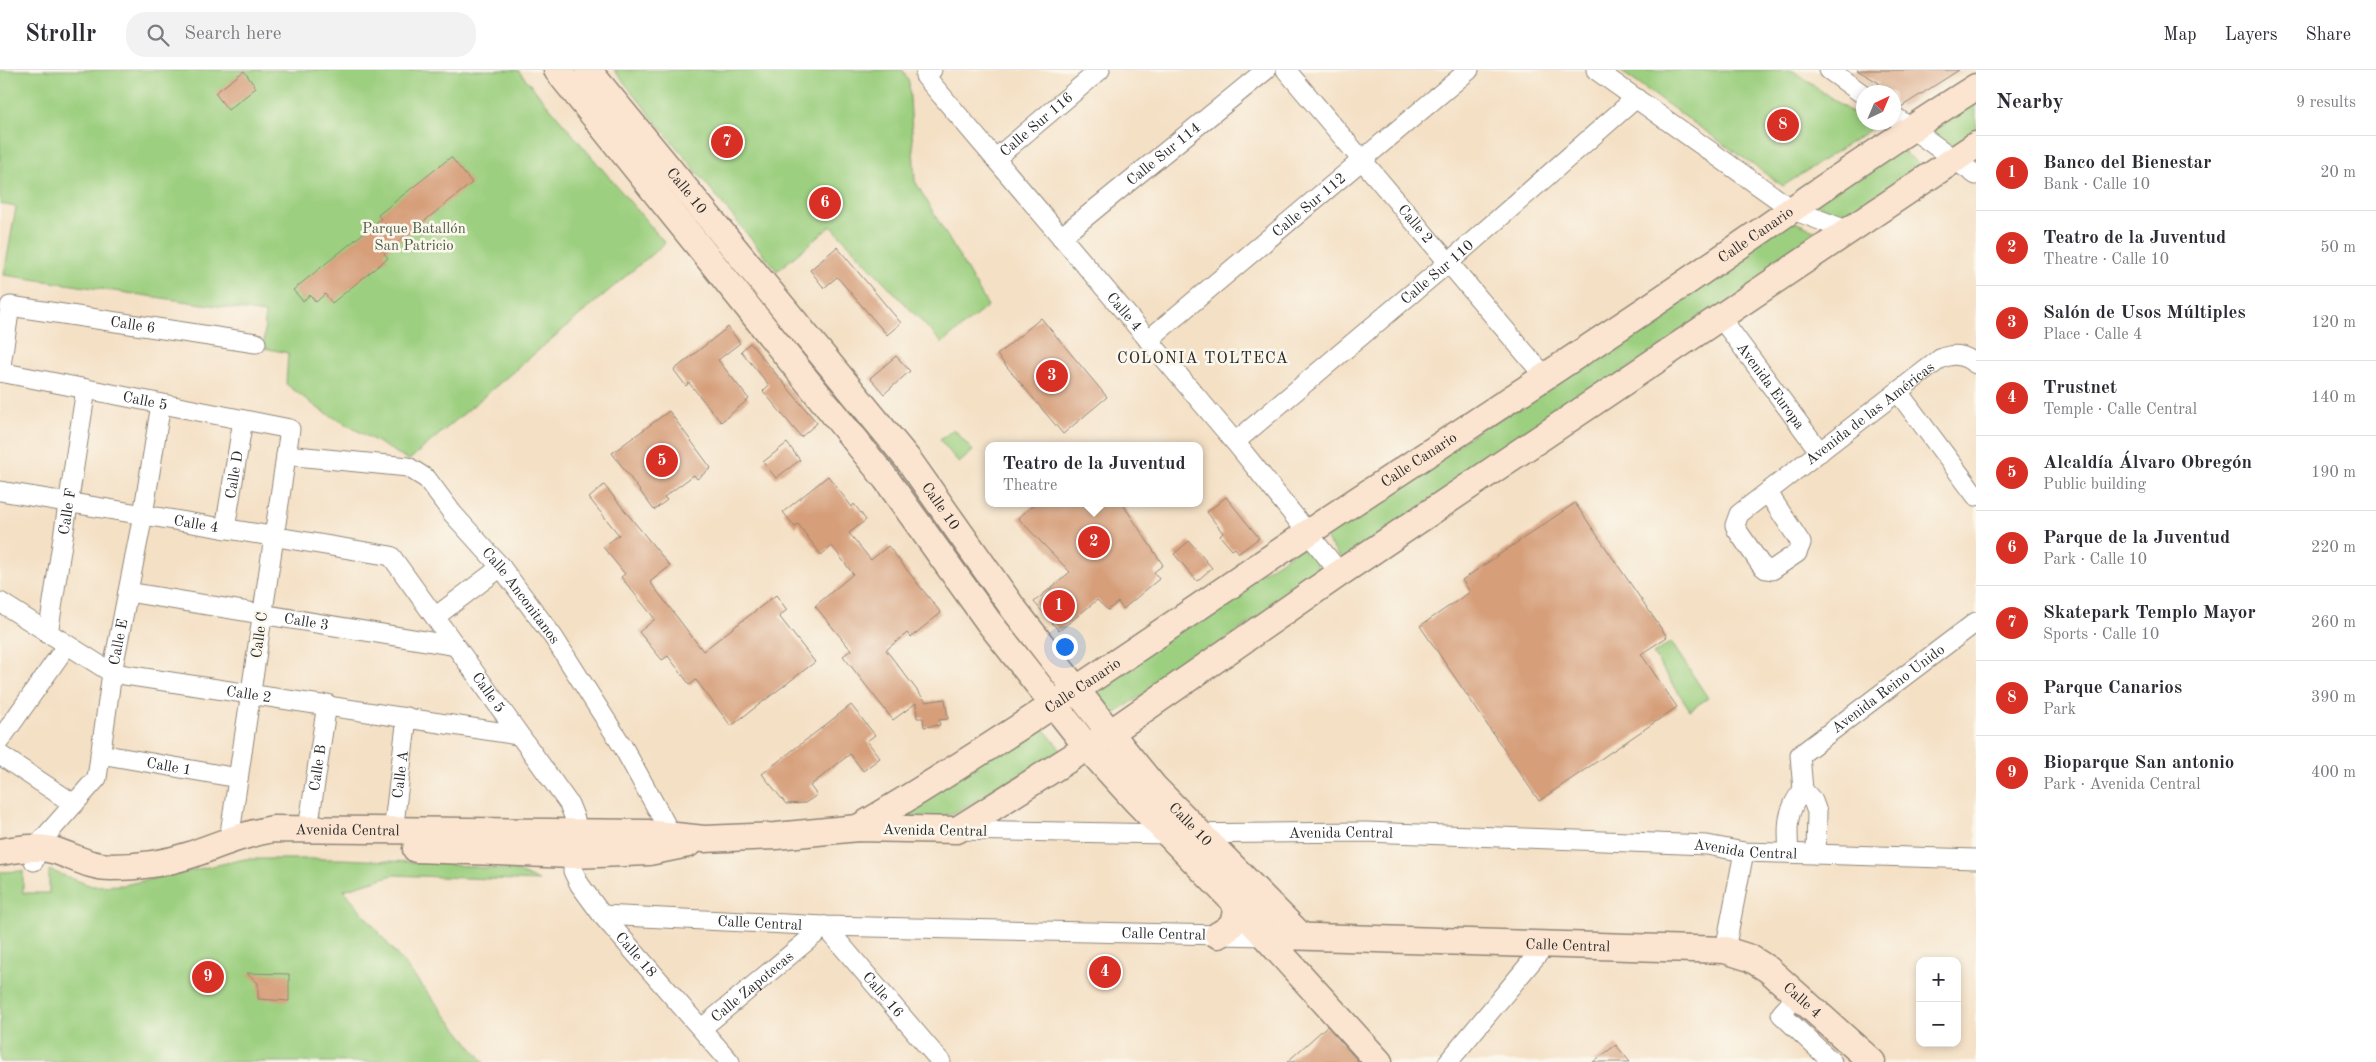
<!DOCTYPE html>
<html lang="en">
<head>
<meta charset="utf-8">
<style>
	body { margin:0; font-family:"Old Standard TT",serif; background:#f2f2f3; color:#2b2b33 }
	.controls { position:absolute; right:15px; bottom:15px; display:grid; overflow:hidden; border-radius:10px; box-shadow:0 2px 8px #0003 }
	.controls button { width:45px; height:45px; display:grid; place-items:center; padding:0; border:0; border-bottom:1px solid #e1e1e2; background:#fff; color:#2b2b33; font:25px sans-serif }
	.compass { position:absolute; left:1856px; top:15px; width:45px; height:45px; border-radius:50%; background:#fff; box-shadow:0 2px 8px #0003; rotate:44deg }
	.you { position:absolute; left:1064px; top:576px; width:18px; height:18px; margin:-12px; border:4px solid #fff; border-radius:50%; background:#1a73e8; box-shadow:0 0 0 8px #1a73e833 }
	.badge { display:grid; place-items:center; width:32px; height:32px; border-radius:50%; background:#d93025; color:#fff; font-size:16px; font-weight:700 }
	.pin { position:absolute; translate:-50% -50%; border:2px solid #fff; box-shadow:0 1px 5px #0006 }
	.popup { position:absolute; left:985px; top:372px; width:218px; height:65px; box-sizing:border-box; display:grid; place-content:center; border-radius:10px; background:#fff; filter:drop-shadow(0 1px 4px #0005); font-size:16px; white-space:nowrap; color:#7c7c81 }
	.popup b { font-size:19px; color:#2b2b33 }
	.popup::after { content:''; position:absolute; left:50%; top:100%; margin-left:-10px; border:10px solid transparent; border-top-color:#fff }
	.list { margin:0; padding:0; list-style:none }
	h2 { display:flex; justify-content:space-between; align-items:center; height:65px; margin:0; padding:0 20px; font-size:21px }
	h2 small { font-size:16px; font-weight:400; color:#7c7c81 }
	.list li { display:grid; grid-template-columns:32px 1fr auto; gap:15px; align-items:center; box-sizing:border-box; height:75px; padding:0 20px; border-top:1px solid #e1e1e2 }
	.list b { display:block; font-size:19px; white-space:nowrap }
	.list p { margin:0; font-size:16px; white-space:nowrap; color:#7c7c81 }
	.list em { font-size:16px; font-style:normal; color:#7c7c81 }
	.icon { flex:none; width:28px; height:28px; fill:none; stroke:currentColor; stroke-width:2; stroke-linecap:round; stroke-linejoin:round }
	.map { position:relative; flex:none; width:1976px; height:992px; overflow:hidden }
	header { display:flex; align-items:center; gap:30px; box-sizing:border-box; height:70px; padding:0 25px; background:#fff; border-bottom:1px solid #e1e1e2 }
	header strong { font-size:24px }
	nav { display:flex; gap:28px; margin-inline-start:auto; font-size:18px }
	.search { width:350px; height:45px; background:#f2f2f3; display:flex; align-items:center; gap:12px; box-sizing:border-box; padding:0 18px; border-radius:20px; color:#7c7c81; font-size:19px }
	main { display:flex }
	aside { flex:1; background:#fff }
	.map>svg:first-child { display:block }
</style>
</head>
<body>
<header>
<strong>Strollr</strong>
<div class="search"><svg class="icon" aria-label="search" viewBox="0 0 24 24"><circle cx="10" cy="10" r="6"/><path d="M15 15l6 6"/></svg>Search here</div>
<nav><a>Map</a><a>Layers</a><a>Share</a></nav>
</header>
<main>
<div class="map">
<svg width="1976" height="992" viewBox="0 0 1976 992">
	<rect width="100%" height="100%" fill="#fbf7ec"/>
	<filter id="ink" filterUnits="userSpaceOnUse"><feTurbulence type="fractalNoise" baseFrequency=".02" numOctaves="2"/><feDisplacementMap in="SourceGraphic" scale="10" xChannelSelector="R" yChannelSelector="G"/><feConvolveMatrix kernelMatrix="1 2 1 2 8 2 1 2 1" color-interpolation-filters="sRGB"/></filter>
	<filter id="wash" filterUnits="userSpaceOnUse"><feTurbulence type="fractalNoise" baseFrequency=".0096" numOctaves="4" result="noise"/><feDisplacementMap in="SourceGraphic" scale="20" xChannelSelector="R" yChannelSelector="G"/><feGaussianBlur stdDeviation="1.12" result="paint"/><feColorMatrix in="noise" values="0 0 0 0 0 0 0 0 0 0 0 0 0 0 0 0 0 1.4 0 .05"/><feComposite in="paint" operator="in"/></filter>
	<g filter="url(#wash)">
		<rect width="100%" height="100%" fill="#f4e0c5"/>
		<polygon fill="#e8cfb6" points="1846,0 1967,0 1901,40 1894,34 1894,22 1877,22"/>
		<g fill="#9ccf7f" stroke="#647d55">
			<polygon points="0,0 518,0 665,173 409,390 319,339 286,314 288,283 264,278 265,243 4,205 16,137 0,134"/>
			<polygon points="614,0 903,0 909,12 915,111 988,236 942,273 831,156 777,201"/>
			<polygon points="1619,0 1792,0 1873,58 1783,116"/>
			<polygon points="1976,22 1976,67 1951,79 1925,60"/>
			<polygon points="1895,75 1926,99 1849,149 1814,133"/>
			<polygon points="1788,149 1827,166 1343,488 1338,485 1324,466"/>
			<polygon points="954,359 973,381 959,393 940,370"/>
			<path d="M1301,478C1311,483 1322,496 1317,508L1114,644L1089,613Z"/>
			<polygon points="1671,572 1708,628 1690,640 1653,584"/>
			<polygon points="1036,650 1062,681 954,743 937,748 906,746 904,743"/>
			<polygon points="245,789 341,789 435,793 517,801 539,811 393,805 344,820 484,992 0,992 0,802 23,801 23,823 49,823 49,800 92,816 124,815"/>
		</g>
		<g id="blocks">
			<g fill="#d69e79">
				<polygon points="1857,0 1959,0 1901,37 1894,32 1894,22 1875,22 1879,13"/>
				<polygon points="244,1 256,18 228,40 215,23"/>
				<polygon points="451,87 472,113 384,183 388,188 332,233 325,224 316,232 310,225 303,231 293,220 381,149 378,145"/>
				<polygon points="837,177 901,253 887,265 837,207 824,218 810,200"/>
				<polygon points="1041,248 1107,327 1063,364 997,285"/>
				<polygon points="728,257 740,273 718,290 749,329 721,352 689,313 686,316 674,300"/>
				<polygon points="750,273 817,353 801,367 763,321 769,315 741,281"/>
				<polygon points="896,286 910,301 884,324 870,308"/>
				<polygon points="669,341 711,398 697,409 694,405 664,427 667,430 654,440 612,383"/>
				<polygon points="787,373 800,390 776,408 763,392"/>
				<polygon points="828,406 852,437 854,434 866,450 849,463 871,490 888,476 941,543 911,567 907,563 886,580 926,632 945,629 948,649 939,650 940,655 924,657 923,648 917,648 916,633 893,650 843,586 851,580 815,536 853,504 832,476 821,485 798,454 795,457 783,442"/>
				<polygon points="604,415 670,496 650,512 703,581 776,525 787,540 779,546 815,592 731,656 696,610 690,615 668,586 662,590 639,562 655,549 621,507 625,504 603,477 619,465 589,428"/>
				<polygon points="1226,427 1259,468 1239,483 1235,478 1232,480 1220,466 1223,463 1207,442"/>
				<polygon points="1036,433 1122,433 1163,495 1154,502 1159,509 1123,539 1118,532 1108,540 1097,530 1059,561 1034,532 1070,502 1018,448"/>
				<polygon points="1575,433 1667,567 1641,584 1677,637 1539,731 1420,556 1470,522 1462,510"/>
				<polygon points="1189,471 1212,498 1197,511 1174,484"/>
				<polygon points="851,635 875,665 867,671 880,688 863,701 850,684 810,716 817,725 805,733 786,734 762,704"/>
				<polygon points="247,903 289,904 289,931 258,929 258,913"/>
				<polygon points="1327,956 1359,992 1287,992"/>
				<polygon points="1616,975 1630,992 1593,992"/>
			</g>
		</g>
	</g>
	<g filter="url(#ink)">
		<use href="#blocks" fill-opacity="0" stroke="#908678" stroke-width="1"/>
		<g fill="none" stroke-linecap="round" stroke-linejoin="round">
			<defs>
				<g id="street">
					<path id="s1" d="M932,0L925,6L1235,372L1340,503"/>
					<path id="s2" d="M1286,0L1546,308"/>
					<polyline points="1596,0 1793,140 1849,161"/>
					<polyline points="1829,0 1864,25"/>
					<polyline points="1894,46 1976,105"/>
					<path id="s3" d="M995,89L1100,0"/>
					<path id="s4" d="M1061,167L1266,0"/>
					<path id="s5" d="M1721,248L1820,382"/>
					<path id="s6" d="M1148,270L1469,0"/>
					<path id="s7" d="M0,302L290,359L229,770"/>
					<path id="s8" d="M0,302L10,236L256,273"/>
					<polyline points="1898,322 1976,426"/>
					<path id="s9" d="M1235,372L1448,193L1636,28"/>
					<path id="s10" d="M286,385L408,397L427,409L453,444L501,497L554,568L623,677L671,764L673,775"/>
					<path id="s11" d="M0,421L391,486L569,734L575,749L573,801L580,815L602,845L730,992"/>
					<path id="s12" d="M1768,423L1801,473L1797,483L1772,500L1766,499L1761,495L1737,460L1735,455L1739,444L1940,289C1954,283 1963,284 1976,294"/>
					<path id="s13" d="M225,459L243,350"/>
					<path id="s14" d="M128,522L456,576"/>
					<path id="s15" d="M0,532L112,603L518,665"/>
					<polyline points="435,547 501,497"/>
					<path id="s16" d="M48,564L86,319"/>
					<polyline points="0,670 67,575"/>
					<path id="s17" d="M100,684L238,708"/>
					<polyline points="0,685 74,734"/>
					<path id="s18" d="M308,759L327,634"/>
					<path id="s19" d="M957,760L1168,764L1366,762L1707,775L1744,782L1976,789"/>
					<path id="s20" d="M393,762L407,647"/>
					<path d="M1789,783C1787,758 1786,740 1803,720"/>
					<path id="s21" d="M1816,784L1817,742L1813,731L1803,720L1800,685L1976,552"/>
					<path id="s22" d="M34,791L36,777L97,708L112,603L143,445L161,334"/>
					<path id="s23" d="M602,845L825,856L1265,866"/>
					<path id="s24" d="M825,856L941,992"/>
					<polyline points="1725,880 1744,782"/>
					<polyline points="1798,925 1781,944 1832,992"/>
					<path id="s25" d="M702,958L825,856"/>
					<polyline points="1448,992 1547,873"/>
				</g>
				<g id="secondary">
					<polyline points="557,0 886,409 988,551 1088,678 1137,732 1235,833 1379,992"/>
					<path id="s26" d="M588,0L910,392L1013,538L1110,663L1154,717L1300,865"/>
					<path id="s27" d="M858,758C1001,673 1138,578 1275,485C1411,393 1550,305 1685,213C1782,147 1877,79 1976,17"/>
					<polyline points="416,779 572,785 649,782 688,774"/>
					<path id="s28" d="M0,782C19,779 38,775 56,781C75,787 90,797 111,797C136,797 166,793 190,785C218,775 244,764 273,759L647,763L704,769L776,766L858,758L957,760L1110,663L1340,503L1976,75"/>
					<path d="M1218,865C1233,857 1237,850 1235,833"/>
					<path id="s29" d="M1283,866L1725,880L1750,888L1769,900L1872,992"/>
				</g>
			</defs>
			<use href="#street" stroke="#908678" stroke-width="21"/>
			<use href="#secondary" stroke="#908678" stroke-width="29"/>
			<use href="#street" stroke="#fff" stroke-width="19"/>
			<use href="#secondary" stroke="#fce5d0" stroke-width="26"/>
		</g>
	</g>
	<g text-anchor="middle" stroke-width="5" stroke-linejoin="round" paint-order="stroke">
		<g font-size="15" fill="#2b2b2b" stroke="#fbf7ec">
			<text dy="5" stroke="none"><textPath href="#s3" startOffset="54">Calle Sur 116</textPath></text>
			<text dy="5" stroke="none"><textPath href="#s4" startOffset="132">Calle Sur 114</textPath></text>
			<text dy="5" stroke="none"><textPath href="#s26" startOffset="156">Calle 10</textPath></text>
			<text dy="5" stroke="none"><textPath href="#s6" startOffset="210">Calle Sur 112</textPath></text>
			<text dy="5" stroke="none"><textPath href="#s2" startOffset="201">Calle 2</textPath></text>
			<text dy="5" stroke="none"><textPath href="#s27" startOffset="1076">Calle Canario</textPath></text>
			<text dy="5" stroke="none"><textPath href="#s9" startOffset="264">Calle Sur 110</textPath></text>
			<text dy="5" stroke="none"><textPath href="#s1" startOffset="318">Calle 4</textPath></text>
			<text dy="5" stroke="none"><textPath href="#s8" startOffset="191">Calle 6</textPath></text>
			<text dy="5" stroke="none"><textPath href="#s5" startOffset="84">Avenida Europa</textPath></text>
			<text dy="5" stroke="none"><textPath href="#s7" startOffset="148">Calle 5</textPath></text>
			<text dy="5" stroke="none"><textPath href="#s12" startOffset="338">Avenida de las Américas</textPath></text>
			<text dy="5" stroke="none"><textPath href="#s27" startOffset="671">Calle Canario</textPath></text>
			<text dy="5" stroke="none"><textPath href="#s13" startOffset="55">Calle D</textPath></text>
			<text dy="5" stroke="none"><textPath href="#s26" startOffset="561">Calle 10</textPath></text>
			<text dy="5" stroke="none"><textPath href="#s16" startOffset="124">Calle F</textPath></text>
			<text dy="5" stroke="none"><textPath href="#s11" startOffset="199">Calle 4</textPath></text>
			<text dy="5" stroke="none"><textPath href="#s10" startOffset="295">Calle Anconitanos</textPath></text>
			<text dy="5" stroke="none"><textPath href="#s14" startOffset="181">Calle 3</textPath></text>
			<text transform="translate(259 565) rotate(-82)" y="5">Calle C</text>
			<text dy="5" stroke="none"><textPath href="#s22" startOffset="244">Calle E</textPath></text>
			<text dy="5" stroke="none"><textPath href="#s27" startOffset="266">Calle Canario</textPath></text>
			<text dy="5" stroke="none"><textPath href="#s21" startOffset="214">Avenida Reino Unido</textPath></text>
			<text dy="5" stroke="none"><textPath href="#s11" startOffset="564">Calle 5</textPath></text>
			<text dy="5" stroke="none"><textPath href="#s15" startOffset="271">Calle 2</textPath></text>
			<text dy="5" stroke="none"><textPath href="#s17" startOffset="70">Calle 1</textPath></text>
			<text dy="5" stroke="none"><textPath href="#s18" startOffset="62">Calle B</textPath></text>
			<text dy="5" stroke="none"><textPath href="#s20" startOffset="58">Calle A</textPath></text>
			<text dy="5" stroke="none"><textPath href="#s26" startOffset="966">Calle 10</textPath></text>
			<text dy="5" stroke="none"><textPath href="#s28" startOffset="356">Avenida Central</textPath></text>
			<text transform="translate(935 760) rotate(1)" y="5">Avenida Central</text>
			<text dy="5" stroke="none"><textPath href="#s19" startOffset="384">Avenida Central</textPath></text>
			<text dy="5" stroke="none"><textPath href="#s19" startOffset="789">Avenida Central</textPath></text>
			<text dy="5" stroke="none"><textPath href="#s23" startOffset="158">Calle Central</textPath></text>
			<text dy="5" stroke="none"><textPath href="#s23" startOffset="562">Calle Central</textPath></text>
			<text dy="5" stroke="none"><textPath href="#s29" startOffset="285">Calle Central</textPath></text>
			<text dy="5" stroke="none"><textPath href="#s11" startOffset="875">Calle 18</textPath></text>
			<text dy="5" stroke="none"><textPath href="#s25" startOffset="65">Calle Zapotecas</textPath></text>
			<text dy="5" stroke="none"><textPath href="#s24" startOffset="90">Calle 16</textPath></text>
			<text dy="5" stroke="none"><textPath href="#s29" startOffset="536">Calle 4</textPath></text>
		</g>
		<g font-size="15" fill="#4d5c44" stroke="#fbf7ec">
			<text x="414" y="163">Parque Batallón<tspan x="414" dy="17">San Patricio</tspan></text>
		</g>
		<g font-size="16" letter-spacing="1" fill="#2b2b2b" stroke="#fbf7ec">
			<text x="1203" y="293">COLONIA TOLTECA</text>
		</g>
	</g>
</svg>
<div class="controls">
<button>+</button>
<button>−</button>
</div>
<svg class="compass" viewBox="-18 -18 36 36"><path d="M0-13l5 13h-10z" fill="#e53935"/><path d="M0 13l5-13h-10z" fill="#7c7c81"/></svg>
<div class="you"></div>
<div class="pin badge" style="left:1059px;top:536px">1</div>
<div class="pin badge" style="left:1094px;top:472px">2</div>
<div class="popup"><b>Teatro de la Juventud</b>Theatre</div>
<div class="pin badge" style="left:1052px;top:306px">3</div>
<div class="pin badge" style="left:1105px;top:902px">4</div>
<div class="pin badge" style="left:662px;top:391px">5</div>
<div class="pin badge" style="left:825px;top:133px">6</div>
<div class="pin badge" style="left:727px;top:72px">7</div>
<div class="pin badge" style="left:1783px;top:55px">8</div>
<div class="pin badge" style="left:208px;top:907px">9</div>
</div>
<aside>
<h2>Nearby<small>9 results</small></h2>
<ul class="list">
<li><span class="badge">1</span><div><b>Banco del Bienestar</b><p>Bank · Calle 10</p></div><em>20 m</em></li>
<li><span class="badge">2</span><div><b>Teatro de la Juventud</b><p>Theatre · Calle 10</p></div><em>50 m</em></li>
<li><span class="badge">3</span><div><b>Salón de Usos Múltiples</b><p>Place · Calle 4</p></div><em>120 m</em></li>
<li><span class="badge">4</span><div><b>Trustnet</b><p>Temple · Calle Central</p></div><em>140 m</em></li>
<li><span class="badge">5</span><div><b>Alcaldía Álvaro Obregón</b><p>Public building</p></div><em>190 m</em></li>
<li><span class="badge">6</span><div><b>Parque de la Juventud</b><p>Park · Calle 10</p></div><em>220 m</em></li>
<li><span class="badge">7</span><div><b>Skatepark Templo Mayor</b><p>Sports · Calle 10</p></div><em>260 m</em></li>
<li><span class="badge">8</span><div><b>Parque Canarios</b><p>Park</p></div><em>390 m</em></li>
<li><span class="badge">9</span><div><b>Bioparque San antonio</b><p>Park · Avenida Central</p></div><em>400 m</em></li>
</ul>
</aside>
</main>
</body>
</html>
